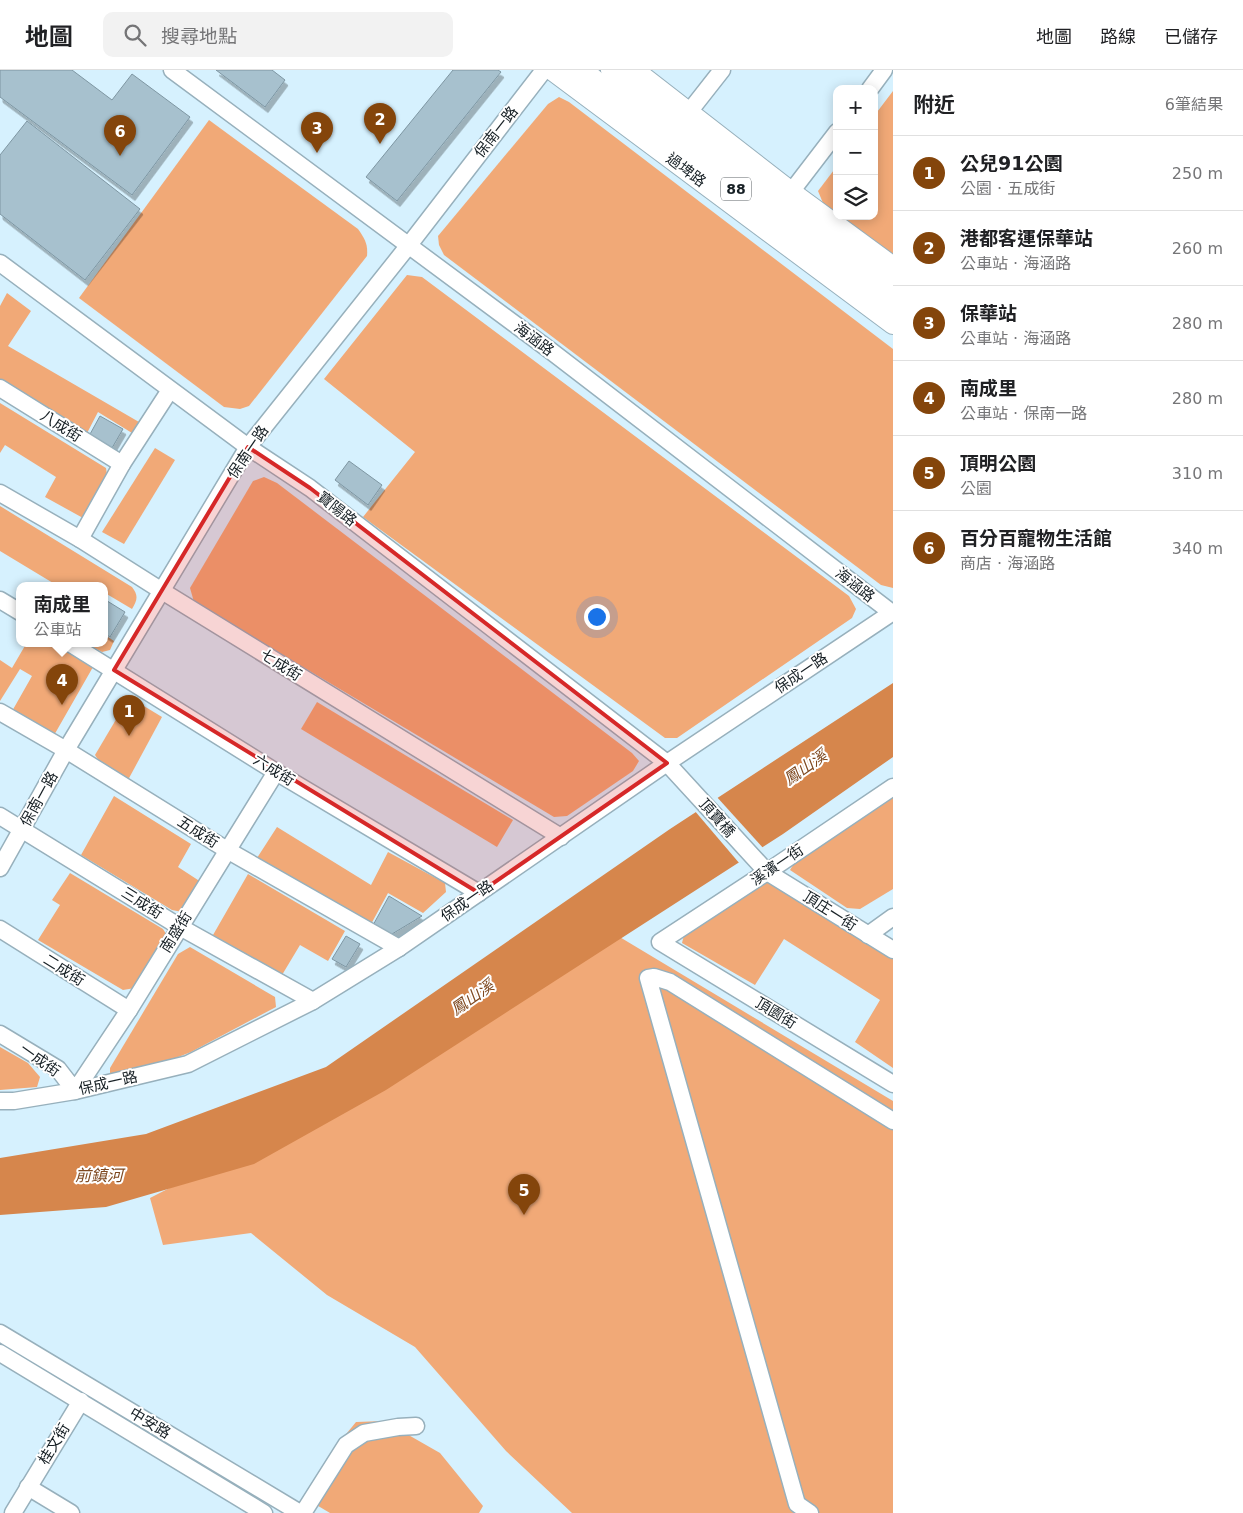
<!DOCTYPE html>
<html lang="zh-TW">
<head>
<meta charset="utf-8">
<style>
	body { margin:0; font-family:"DejaVu Sans","Noto Sans TC",sans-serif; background:#f2f2f2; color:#202124 }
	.controls { position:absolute; right:15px; top:15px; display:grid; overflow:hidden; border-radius:10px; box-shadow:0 2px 12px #0003 }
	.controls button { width:45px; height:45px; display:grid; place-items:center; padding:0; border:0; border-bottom:1px solid #e0e0e0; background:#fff; color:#202124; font:25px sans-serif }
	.you { position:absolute; left:596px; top:546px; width:18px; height:18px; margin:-12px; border:4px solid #fff; border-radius:50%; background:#1a73e8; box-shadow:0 0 0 8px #1a73e833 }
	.badge { display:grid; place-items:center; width:32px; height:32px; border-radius:50%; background:#84450b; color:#fff; font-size:16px; font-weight:700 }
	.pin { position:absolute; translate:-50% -41px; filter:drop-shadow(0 1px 2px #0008) }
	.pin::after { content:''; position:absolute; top:26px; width:18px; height:15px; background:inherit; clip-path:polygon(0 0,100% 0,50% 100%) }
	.popup { position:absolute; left:16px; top:512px; width:92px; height:65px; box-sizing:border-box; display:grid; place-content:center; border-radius:10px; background:#fff; filter:drop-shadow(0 1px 4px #0005); font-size:16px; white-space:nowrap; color:#757577 }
	.popup b { font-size:19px; color:#202124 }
	.popup::after { content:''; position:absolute; left:50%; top:100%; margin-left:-10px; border:10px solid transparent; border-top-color:#fff }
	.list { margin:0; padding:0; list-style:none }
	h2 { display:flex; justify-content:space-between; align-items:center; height:65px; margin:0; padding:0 20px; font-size:21px }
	h2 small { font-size:16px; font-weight:400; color:#757577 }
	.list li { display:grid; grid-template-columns:32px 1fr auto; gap:15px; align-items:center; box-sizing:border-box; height:75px; padding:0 20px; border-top:1px solid #e0e0e0 }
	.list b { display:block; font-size:19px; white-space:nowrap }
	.list p { margin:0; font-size:16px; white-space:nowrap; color:#757577 }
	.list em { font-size:16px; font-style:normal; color:#757577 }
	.icon { flex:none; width:28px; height:28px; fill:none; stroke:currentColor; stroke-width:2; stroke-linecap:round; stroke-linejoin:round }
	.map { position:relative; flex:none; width:893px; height:1443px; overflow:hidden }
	header { display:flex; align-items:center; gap:30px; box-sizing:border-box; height:70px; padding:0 25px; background:#fff; border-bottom:1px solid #e0e0e0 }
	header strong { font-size:24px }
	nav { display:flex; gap:28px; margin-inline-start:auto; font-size:18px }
	.search { width:350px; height:45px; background:#f2f2f2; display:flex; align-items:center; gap:12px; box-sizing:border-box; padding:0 18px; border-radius:10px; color:#757577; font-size:19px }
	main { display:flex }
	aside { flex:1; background:#fff }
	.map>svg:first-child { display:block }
</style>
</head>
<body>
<header>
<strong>地圖</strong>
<div class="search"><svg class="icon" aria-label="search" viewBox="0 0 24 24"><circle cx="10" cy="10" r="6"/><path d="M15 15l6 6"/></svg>搜尋地點</div>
<nav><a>地圖</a><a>路線</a><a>已儲存</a></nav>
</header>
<main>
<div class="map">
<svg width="893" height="1443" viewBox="0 0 893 1443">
	<defs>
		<filter id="shadow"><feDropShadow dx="3" dy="5.5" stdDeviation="0" flood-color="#0004"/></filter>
	</defs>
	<rect width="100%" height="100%" fill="#d6f1fe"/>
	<g fill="#f1a977">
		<polygon points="893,21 893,186 841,146 874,146 874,46"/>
		<polygon points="559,27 569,32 893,279 893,518 881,515 444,185 439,175 438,166 548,34"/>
		<path d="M209,50L358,159C365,169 368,174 367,186L249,336L240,339L224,337L79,228Z"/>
		<polygon points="837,96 837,143 823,133 818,121"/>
		<polygon points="407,205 422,207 849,526 856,539 852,548 677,668 665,668 363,447 415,382 324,309"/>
		<polygon points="7,223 31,241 8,276 139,352 132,363 98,342 85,367 0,316 0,236"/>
		<polygon points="0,333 106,398 107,405 83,448 45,427 56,407 5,375 0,383"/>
		<polygon points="155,378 175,390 124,474 102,462"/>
		<polygon points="264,407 277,413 632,683 639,691 633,701 567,746 554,747 194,532 190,518 253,411"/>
		<path d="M0,436L132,517C139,526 137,530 132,539L105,523L104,516H58L0,481Z"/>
		<polygon points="105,565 114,571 110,580 102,582 87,574 104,574"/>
		<polygon points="26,574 54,574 93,597 53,667 11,643 32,606 20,599 0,631 0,590 12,598"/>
		<polygon points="134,630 162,647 128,710 99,691 95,685 124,636"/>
		<polygon points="317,632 513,750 497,777 301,659"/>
		<polygon points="114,726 191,774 178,797 201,812 182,842 172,840 81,785"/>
		<polygon points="893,726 893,819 860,839 847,838 790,800 795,792"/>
		<polygon points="277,757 371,815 388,782 445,813 446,822 423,843 388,823 370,856 257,788"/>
		<polygon points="70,803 163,859 168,867 135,918 123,920 38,870 60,835 52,830"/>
		<polygon points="248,804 345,861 328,891 300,875 282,905 213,865"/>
		<polygon points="770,810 893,888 893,998 855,972 880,930 784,869 755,915 682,873 684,865 757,816"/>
		<polygon points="608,860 893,1031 893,1443 572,1443 506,1381 415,1277 327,1225 251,1163 163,1175 150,1128 402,999"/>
		<polygon points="190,877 275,927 276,937 191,982 135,1004 110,1006 110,998 178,884"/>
		<polygon points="0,977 28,993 40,1007 37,1017 0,1020"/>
		<polygon points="384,1351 440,1383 483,1436 479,1443 330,1443 303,1427 338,1374 356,1352"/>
	</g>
	<polygon fill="#d6864c" points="893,613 893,687 783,764 386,1020 254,1094 106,1137 0,1145 0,1088 146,1064 326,997 670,759"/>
	<polygon fill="#d6f1fe" points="716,726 764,779 740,794 694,740"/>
	<g fill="#a7c1ce" stroke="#7e96a2" filter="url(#shadow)">
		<polygon points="0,0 72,0 112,30 132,4 190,47 132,125 0,27"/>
		<polygon points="216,0 272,0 285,10 265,37"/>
		<polygon points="453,0 498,0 501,2 397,131 366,107"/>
		<polygon points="27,51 140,139 85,210 0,144 0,85"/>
		<polygon points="100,346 123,359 112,378 89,366"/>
		<polygon points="349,391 382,415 368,435 335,410"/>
		<polygon points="104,529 125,542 110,567 104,563"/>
		<polygon points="389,826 422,846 392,864 380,863 372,857"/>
		<polygon points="346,866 360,874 346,897 332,889"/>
	</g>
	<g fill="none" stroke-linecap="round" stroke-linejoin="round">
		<defs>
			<g id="minor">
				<polyline points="172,0 551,281 892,543"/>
				<polyline points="870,19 884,0"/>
				<polyline points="689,42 722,0"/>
				<polyline points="791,122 837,62"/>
				<polyline points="0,193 248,377 310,418 667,693 767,802 893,880"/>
				<polyline points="0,318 122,394"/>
				<polyline points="0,423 80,469 162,521 561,767"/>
				<polyline points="80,469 122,394 170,320"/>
				<polyline points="0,530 20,542"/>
				<polyline points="71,574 276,702 479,823"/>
				<polyline points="0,642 66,680 227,780 399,878"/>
				<polyline points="893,717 767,802 660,872 893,1014"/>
				<polyline points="0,746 180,857 313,931"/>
				<polyline points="0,798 66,680 248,377 409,175 544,0"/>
				<polyline points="0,859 129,940"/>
				<polyline points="868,865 893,847"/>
				<polyline points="0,964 58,999 75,1021 129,940 276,702"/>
				<polyline points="0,1031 14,1031 75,1021 188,994 313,931 399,878 667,693 893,542"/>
				<polyline points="0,1263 300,1443"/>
				<polyline points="0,1283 264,1443"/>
				<polyline points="28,1417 71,1443"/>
				<polyline points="13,1443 81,1331"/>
				<polyline points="303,1443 346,1375 364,1363 398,1357 416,1356"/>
				<polyline points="810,1443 797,1434 648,908 654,907 670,912 893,1051"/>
			</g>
			<g id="major">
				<polyline points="552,0 893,254"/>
				<polyline points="634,0 791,122 893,197"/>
			</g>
			<g id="highway">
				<polyline points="580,0 603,20 893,237"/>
				<polyline points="613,0 893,216"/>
			</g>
		</defs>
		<use href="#minor" stroke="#97b0bc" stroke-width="19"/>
		<use href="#major" stroke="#97b0bc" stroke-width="22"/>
		<use href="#highway" stroke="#97b0bc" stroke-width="26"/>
		<use href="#minor" stroke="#fff" stroke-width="16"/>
		<use href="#major" stroke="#fff" stroke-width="20"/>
		<use href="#highway" stroke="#fff" stroke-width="24"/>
	</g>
	<path fill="#d62828" fill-opacity="0.2" stroke="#d62828" stroke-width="4" stroke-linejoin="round" d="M248,377L310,418L667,693L479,823L114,600Z"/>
	<g text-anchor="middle" stroke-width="4" stroke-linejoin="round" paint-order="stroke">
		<rect fill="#fff" stroke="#5c6266" stroke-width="1" x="721" y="107.5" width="30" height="23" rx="4"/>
		<g font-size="14" font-weight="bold" fill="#161f24">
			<text x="736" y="124">88</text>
		</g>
		<g font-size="15" fill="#161f24" stroke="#fff">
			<text transform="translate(496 62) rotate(-52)" y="5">保南一路</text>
			<text transform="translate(686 100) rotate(37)" y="5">過埤路</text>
			<text transform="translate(534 269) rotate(37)" y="5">海涵路</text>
			<text transform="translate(61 356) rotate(32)" y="5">八成街</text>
			<text transform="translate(248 382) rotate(-56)" y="5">保南一路</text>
			<text transform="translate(337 439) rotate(38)" y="5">寶陽路</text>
			<text transform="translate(855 515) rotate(38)" y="5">海涵路</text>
			<text transform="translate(281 595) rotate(32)" y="5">七成街</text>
			<text transform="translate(801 603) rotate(-34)" y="5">保成一路</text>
			<text transform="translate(274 700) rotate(32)" y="5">六成街</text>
			<text transform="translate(39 729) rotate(-61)" y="5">保南一路</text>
			<text transform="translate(717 748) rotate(48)" y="5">頂寶橋</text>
			<text transform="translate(198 762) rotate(32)" y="5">五成街</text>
			<text transform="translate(777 795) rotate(-34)" y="5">溪濱一街</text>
			<text transform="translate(467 831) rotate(-35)" y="5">保成一路</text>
			<text transform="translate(142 833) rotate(32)" y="5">三成街</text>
			<text transform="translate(830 841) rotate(32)" y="5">頂庄一街</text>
			<text transform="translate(176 862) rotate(-58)" y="5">南盛街</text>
			<text transform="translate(64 900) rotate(32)" y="5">二成街</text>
			<text transform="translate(776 943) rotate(31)" y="5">頂園街</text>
			<text transform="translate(40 990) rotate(35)" y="5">一成街</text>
			<text transform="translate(108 1013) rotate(-13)" y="5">保成一路</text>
			<text transform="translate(150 1353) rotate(31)" y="5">中安路</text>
			<text transform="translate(54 1374) rotate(-59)" y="5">桂文街</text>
		</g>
		<g font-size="16" font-style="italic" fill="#7e481f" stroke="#fff">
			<text transform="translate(805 697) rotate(-35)" y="6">鳳山溪</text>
			<text transform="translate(472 927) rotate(-35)" y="6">鳳山溪</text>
			<text x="99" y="1111">前鎮河</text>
		</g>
	</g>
</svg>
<div class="controls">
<button>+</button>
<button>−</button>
<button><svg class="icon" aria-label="layers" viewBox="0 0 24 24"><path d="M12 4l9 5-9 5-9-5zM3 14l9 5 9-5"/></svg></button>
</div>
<div class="you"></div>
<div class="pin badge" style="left:129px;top:666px">1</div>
<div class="pin badge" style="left:380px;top:74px">2</div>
<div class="pin badge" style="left:317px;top:83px">3</div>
<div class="pin badge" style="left:62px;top:635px">4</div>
<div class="popup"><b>南成里</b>公車站</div>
<div class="pin badge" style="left:524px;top:1145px">5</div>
<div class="pin badge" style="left:120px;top:86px">6</div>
</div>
<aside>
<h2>附近<small>6筆結果</small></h2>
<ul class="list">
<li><span class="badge">1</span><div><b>公兒91公園</b><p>公園 · 五成街</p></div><em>250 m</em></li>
<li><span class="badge">2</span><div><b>港都客運保華站</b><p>公車站 · 海涵路</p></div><em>260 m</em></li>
<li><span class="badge">3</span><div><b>保華站</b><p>公車站 · 海涵路</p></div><em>280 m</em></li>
<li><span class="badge">4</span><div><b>南成里</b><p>公車站 · 保南一路</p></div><em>280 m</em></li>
<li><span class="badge">5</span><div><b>頂明公園</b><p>公園</p></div><em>310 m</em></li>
<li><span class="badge">6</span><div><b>百分百寵物生活館</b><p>商店 · 海涵路</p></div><em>340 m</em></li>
</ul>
</aside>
</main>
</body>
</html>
